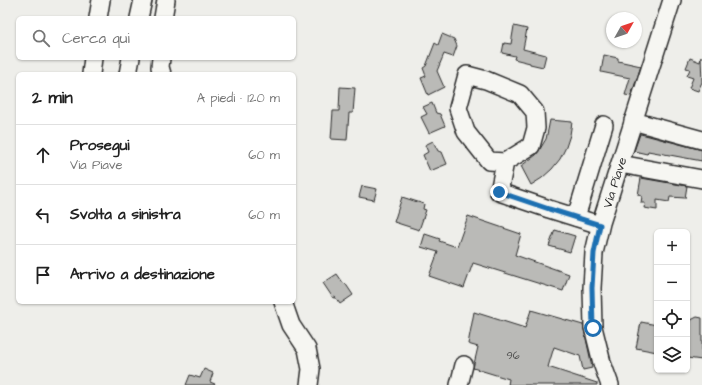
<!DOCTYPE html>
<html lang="it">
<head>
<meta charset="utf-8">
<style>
	body { margin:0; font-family:"Architects Daughter",sans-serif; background:#f2f2f2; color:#222 }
	.controls { position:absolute; right:12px; bottom:12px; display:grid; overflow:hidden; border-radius:6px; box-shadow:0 1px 3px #0004 }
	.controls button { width:36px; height:36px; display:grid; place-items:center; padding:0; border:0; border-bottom:1px solid #e0e0e0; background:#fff; color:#222; font:20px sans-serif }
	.compass { position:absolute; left:606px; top:12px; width:36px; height:36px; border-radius:50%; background:#fff; box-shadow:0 1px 3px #0004; rotate:50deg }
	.stop { position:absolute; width:12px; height:12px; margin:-9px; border:3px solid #1f6fb2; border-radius:50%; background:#fff }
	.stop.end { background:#1f6fb2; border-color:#fff; box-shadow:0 1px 4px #0008 }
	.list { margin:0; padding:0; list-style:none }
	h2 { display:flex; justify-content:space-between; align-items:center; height:52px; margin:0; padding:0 16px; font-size:17px }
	h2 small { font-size:13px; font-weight:400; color:#767676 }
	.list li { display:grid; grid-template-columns:26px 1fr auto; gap:12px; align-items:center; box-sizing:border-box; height:60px; padding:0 16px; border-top:1px solid #e0e0e0 }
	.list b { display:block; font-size:15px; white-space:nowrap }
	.list p { margin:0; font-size:13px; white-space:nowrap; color:#767676 }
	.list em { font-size:13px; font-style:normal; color:#767676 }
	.icon { flex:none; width:22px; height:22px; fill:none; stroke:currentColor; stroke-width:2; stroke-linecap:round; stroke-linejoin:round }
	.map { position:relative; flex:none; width:702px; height:385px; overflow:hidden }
	.search { position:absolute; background:#fff; box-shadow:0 1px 3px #0004; left:16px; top:16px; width:280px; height:44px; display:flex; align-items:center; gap:10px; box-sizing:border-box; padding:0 14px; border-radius:6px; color:#767676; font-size:15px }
	.panel { position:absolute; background:#fff; box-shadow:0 1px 3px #0004; left:16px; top:72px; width:280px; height:232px; border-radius:6px }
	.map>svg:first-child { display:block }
</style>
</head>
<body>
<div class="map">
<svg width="702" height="385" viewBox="0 0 702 385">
	<rect width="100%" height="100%" fill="#eeeeea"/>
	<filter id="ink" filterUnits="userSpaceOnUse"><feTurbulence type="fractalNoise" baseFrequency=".025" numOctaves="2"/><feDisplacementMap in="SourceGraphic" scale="8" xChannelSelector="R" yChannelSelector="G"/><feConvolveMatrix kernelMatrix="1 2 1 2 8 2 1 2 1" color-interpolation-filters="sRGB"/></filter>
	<g filter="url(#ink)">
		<g fill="#babab7" stroke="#2b2b2b">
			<polygon points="514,26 527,29 523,49 546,55 543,67 530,64 530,63 514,59 515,56 502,53 504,43 511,44"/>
			<polygon points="442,34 454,39 457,46 453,57 444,54 437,71 444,87 428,95 421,78 426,76 423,68 426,66 435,43 438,45"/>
			<polygon points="604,55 618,58 618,61 641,66 631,96 625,95 630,78 601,72"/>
			<polygon points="701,57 702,82 698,91 689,88 693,78 687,76 690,69 686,68 690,58 700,62"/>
			<polygon points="340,87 355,88 353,113 349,113 347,140 331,139 333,111 339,111"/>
			<polygon points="432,103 436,113 440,114 445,126 429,133 421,117 427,114 423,107"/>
			<polygon points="550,120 572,122 570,135 566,147 560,159 552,169 542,178 531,185 521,166 536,155 540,149 546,139 548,130"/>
			<polygon points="640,134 645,135 702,150 702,161 648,151 647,154 634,151"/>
			<polygon points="433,141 438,151 442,152 447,164 430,171 423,155 428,152 425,145"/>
			<polygon points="641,178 687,186 685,198 670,197 669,202 657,200 657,210 644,208 645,203 641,203 642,196 638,195"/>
			<polygon points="362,186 377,189 374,200 359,197"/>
			<polygon points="402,197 424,204 423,209 426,210 419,230 394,222"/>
			<polygon points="468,216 521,234 515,255 569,274 563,291 473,263 464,288 429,276 438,252 421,247 425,234 440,239 439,241 457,247"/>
			<polygon points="555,230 575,236 570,252 549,246"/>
			<polygon points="337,274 344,284 345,283 353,295 340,304 335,297 333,298 323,283"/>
			<polygon points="531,310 583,325 590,357 592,368 583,370 580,356 554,347 548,367 597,383 597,385 508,385 509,379 473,368 474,364 478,347 468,344 474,312 525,328"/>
			<polygon points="697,317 702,318 702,360 687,358 687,330 689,331 691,320"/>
			<polygon points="641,322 657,325 657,352 636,348"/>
			<polygon points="204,369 213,373 210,382 215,384 215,385 186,385 190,375 200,378"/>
		</g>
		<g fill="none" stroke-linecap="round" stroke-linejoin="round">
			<defs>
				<g id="minor">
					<polyline points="98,18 101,0"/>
					<polyline points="139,18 143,0"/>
					<polyline points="163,18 166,0"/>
					<polyline points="161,58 160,67 162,74"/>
					<polyline points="91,74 93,58"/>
					<polyline points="128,74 131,58"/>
					<polyline points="633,121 702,140"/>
					<polyline points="505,162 489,161 466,132 458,108 467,75 486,80 520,94 535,112 536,128 531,146 505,162 499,192 549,209 600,225"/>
					<polyline points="620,164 702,179"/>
					<polyline points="576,217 604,125"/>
					<polyline points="283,302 291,325 307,349 311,369 309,385"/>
					<polyline points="459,385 464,365"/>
					<path id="s1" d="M610,385L602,363L593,327L592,288L594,253L601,223L672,0"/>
				</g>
			</defs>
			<use href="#minor" stroke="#2b2b2b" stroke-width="20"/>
			<use href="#minor" stroke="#f6f6f2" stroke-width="17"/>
		</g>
	</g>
	<g fill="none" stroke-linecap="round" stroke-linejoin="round" filter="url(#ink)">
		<polyline stroke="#1f6fb2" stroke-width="5" points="499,192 549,209 600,225 594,253 592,288 593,328"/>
	</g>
	<g text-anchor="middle" stroke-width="4" stroke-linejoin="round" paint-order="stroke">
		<g font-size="11" fill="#4f4f4e">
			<text x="513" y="359">96</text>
		</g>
		<g font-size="13" fill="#2b2b2b" stroke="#f6f6f2">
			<text dy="5" stroke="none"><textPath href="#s1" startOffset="208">Via Piave</textPath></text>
		</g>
	</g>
</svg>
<div class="controls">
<button>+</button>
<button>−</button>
<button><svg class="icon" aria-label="locate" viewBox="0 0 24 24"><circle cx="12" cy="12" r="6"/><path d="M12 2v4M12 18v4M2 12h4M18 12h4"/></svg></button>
<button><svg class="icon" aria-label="layers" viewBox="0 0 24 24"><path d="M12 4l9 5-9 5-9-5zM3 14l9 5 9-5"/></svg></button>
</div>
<svg class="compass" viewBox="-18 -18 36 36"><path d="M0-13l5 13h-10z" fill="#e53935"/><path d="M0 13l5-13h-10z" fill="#767676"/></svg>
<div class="stop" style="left:593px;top:328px"></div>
<div class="stop end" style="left:499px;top:192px"></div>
<div class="search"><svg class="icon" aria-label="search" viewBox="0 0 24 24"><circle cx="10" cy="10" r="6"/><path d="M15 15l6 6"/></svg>Cerca qui</div>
<section class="panel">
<h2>2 min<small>A piedi · 120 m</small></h2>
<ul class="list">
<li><svg class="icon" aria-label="ahead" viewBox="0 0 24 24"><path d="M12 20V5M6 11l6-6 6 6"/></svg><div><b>Prosegui</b><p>Via Piave</p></div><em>60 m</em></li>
<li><svg class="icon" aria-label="left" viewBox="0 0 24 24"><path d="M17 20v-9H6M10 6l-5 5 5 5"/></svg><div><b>Svolta a sinistra</b></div><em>60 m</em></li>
<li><svg class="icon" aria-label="arrive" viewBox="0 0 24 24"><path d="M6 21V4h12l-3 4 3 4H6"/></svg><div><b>Arrivo a destinazione</b></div></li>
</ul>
</section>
</div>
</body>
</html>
